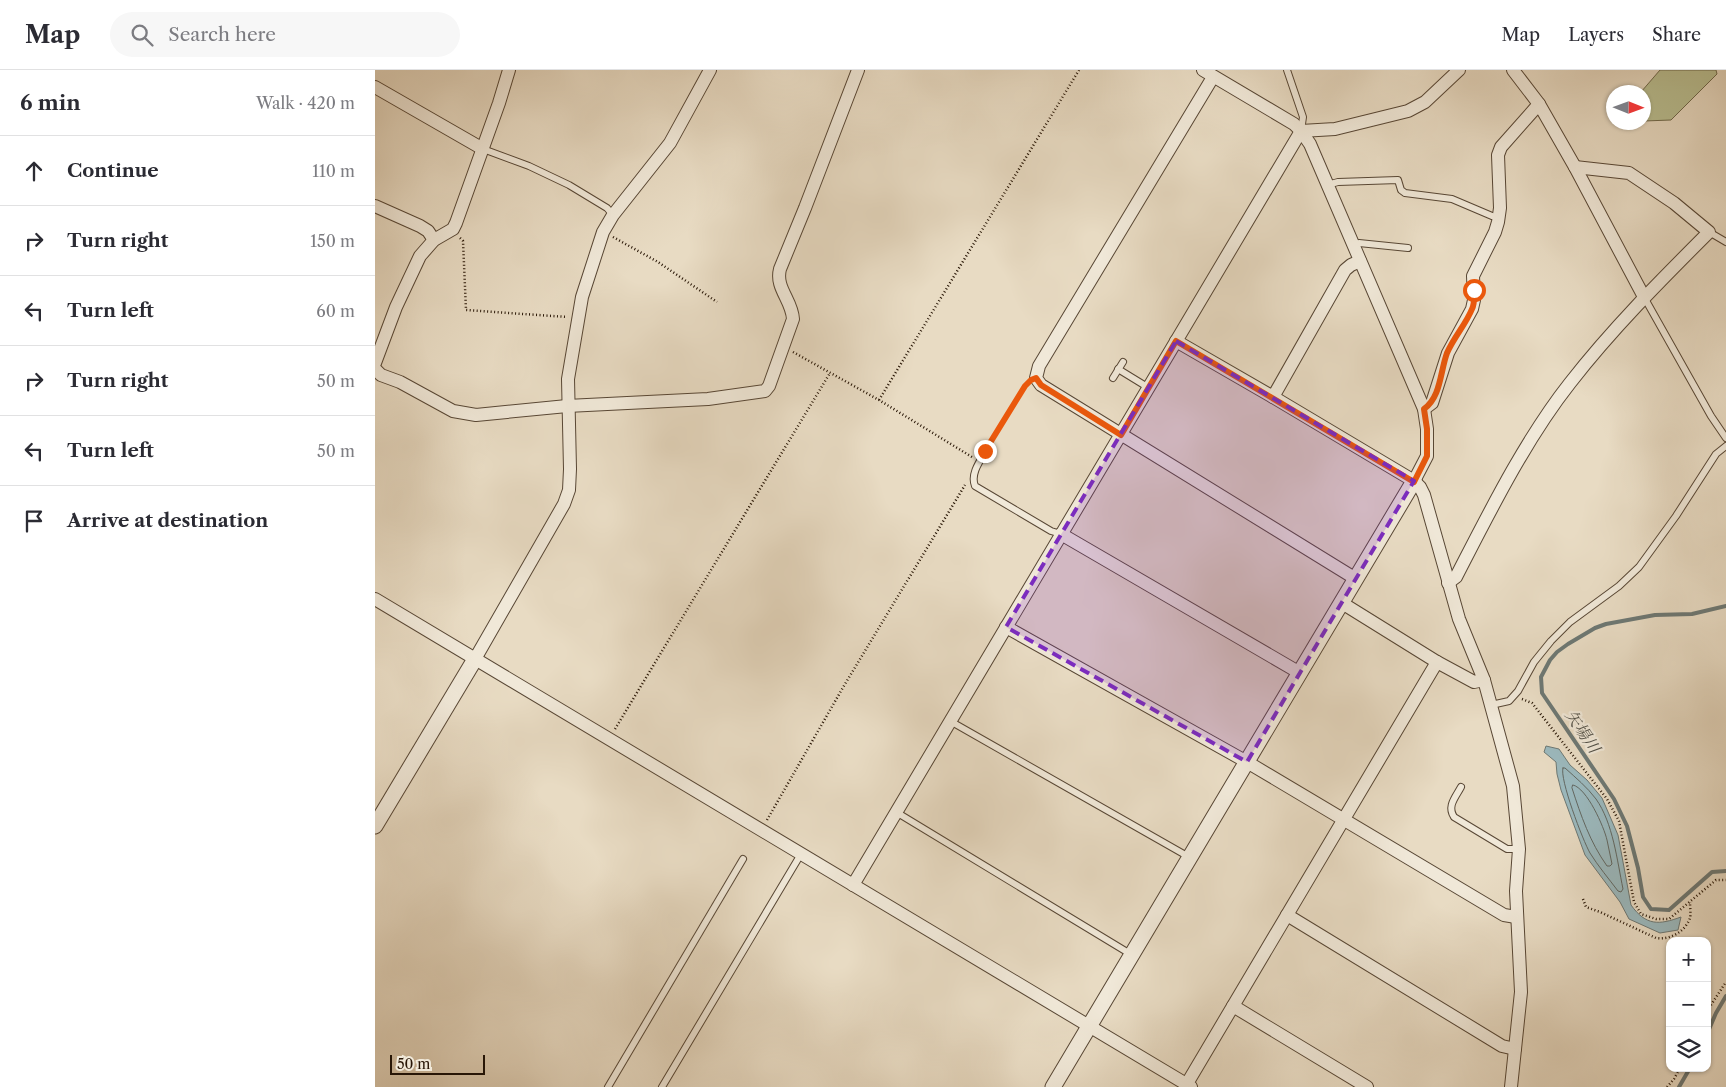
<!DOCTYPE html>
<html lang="en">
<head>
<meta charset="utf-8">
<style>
	body { margin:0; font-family:"Libre Caslon Text","Noto Serif JP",serif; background:#f7f7f7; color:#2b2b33 }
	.controls { position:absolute; right:15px; bottom:15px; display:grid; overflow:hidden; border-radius:10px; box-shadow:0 1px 4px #0004 }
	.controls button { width:45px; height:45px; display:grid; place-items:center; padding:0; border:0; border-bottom:1px solid #e1e1e2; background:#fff; color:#2b2b33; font:25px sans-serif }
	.compass { position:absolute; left:1231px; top:15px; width:45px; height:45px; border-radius:50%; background:#fff; box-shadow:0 1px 4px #0004; rotate:91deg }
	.scale { position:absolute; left:15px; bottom:12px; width:95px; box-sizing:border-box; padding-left:5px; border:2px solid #281606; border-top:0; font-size:14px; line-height:18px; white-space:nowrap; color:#281606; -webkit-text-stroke:4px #f0e8d8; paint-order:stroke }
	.stop { position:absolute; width:15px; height:15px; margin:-11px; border:4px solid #ea580c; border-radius:50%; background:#fff }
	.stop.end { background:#ea580c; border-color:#fff; box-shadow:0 1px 5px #0008 }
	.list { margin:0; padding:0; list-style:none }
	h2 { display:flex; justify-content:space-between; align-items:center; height:65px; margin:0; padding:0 20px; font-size:21px }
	h2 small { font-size:16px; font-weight:400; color:#7c7c81 }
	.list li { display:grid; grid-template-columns:32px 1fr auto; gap:15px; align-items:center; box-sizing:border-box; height:70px; padding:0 20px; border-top:1px solid #e1e1e2 }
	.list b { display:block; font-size:19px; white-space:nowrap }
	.list em { font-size:16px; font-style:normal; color:#7c7c81 }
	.icon { flex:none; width:28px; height:28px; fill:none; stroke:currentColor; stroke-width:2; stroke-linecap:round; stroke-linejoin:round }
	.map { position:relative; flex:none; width:1351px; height:1017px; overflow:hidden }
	header { display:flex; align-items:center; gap:30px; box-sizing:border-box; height:70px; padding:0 25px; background:#fff; border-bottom:1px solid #e1e1e2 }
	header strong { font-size:24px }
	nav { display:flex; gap:28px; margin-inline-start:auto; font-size:18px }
	.search { width:350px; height:45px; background:#f7f7f7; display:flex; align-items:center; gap:12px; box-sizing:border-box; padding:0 18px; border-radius:28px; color:#7c7c81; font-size:19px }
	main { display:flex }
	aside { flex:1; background:#fff }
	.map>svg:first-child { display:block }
</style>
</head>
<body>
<header>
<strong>Map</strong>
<div class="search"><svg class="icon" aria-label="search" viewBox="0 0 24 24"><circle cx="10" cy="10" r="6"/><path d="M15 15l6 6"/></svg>Search here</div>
<nav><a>Map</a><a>Layers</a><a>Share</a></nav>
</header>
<main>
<aside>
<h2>6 min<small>Walk · 420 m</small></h2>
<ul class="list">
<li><svg class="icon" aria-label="ahead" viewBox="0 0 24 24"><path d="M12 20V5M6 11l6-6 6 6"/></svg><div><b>Continue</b></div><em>110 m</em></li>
<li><svg class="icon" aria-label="right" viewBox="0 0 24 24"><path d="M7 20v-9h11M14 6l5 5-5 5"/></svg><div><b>Turn right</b></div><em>150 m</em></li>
<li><svg class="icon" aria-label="left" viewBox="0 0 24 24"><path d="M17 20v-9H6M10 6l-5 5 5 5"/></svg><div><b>Turn left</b></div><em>60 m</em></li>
<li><svg class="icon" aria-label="right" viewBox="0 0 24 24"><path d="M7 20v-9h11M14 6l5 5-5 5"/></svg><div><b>Turn right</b></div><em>50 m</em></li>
<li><svg class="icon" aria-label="left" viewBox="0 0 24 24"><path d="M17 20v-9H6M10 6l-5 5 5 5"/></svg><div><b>Turn left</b></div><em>50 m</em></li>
<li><svg class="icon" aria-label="arrive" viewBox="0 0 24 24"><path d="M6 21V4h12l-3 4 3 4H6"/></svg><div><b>Arrive at destination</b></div></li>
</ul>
</aside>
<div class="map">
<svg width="1351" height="1017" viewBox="0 0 1351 1017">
	<rect width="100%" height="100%" fill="#e8dbc3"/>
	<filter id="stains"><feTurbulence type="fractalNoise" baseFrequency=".004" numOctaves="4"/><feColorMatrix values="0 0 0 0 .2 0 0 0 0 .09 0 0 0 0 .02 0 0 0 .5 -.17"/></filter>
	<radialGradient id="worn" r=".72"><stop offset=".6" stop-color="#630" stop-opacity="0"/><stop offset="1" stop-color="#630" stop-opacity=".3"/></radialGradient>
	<polygon fill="#b9bf92" stroke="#706a4c" points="1285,0 1341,0 1342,4 1296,50 1269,51 1268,22 1266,22"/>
	<path fill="#9bb9be" stroke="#6d7874" d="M1171,676L1184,679L1195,695L1212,710L1227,728L1243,765L1256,835C1271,856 1284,855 1306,847L1303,860L1285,863L1254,849L1245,832L1210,785L1186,720L1182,704L1181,692L1169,682Z"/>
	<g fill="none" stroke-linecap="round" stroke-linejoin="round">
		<g stroke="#626862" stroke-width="1">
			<path d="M1188,698H1190C1201,708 1212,717 1221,729C1238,753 1242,790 1248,819L1246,822L1243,821C1234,809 1223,796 1215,783C1208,771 1184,708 1188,698Z"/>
			<path d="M1198,715C1212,718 1229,757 1232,770C1234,778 1235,786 1237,794L1235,796H1232C1215,772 1206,746 1197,718Z"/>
		</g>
		<g stroke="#6d7874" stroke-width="4">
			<polyline points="1351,536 1317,544 1280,545 1231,554 1220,558 1193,574 1182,582 1175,590 1166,607 1167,623 1239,729 1252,756 1263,798 1268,827 1276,839 1294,840 1337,802 1351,801"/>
			<polyline points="1332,964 1341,943 1351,926"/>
			<polyline points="1304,1017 1315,998"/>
		</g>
		<defs>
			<g id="service">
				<polyline points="912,0 928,47 926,61"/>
				<polyline points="108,79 154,96 194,115 232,138 238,145"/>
				<polyline points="952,115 963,112 1023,110 1026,120 1030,123 1077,129 1117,146 1124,147"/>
				<polyline points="1334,162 1351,172"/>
				<polyline points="978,175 984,173 1033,178"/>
				<polyline points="1269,227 1336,346 1351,368"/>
				<polyline points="743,299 774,318"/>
				<polyline points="738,308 748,292"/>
				<path d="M611,381C605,391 595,404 600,416L676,461L686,464"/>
				<polyline points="1116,635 1134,631 1143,621 1159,592 1176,571 1195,552 1244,516 1264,497 1301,446 1341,384 1351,376"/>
				<polyline points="575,651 814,787"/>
				<path d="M1086,717C1080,728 1072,736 1079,747L1132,779H1144"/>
				<polyline points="521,742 757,885"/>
				<polyline points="233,1017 368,789"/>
				<polyline points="287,1017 426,784"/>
			</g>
			<g id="minor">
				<polyline points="828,0 919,54 926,61 935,74 1049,339 1052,359 1052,386 1039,411"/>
				<polyline points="1138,0 1164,34 1200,97 1269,227"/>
				<polyline points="838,7 664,296 661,308 666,315 981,509"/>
				<polyline points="0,17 108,79"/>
				<polyline points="0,136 45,156 53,161 59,170"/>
				<polyline points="801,271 898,327 970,200 976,195 985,191"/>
				<polyline points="0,293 21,237 45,186 59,170 78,159 81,153 124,33 134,0"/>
				<path d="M0,299L6,305L25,312L78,341L101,345L192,336L333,329L390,321L394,316L418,249C417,230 400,218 405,199L430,138L483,0"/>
				<polyline points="898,327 1039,411 1045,417 1049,425 1084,549 1109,610 1138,716 1144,779 1141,821 1146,922 1136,1017"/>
				<polyline points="1049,339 1057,333 1073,283 1097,239 1099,230 1098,206 1120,162 1123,152 1125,138 1123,85 1126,77 1164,34"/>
				<polyline points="686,464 925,603"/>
				<path d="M1073,513L1081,507C1114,443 1150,370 1195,313C1237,259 1286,210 1334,162L1299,133L1254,103L1200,97"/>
				<polyline points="0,529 816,1017"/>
				<polyline points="967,533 1062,592 1099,612 1109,610"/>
				<polyline points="631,557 872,692 1129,845 1141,847"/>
				<polyline points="100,589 189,434 194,420 195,399 193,309 207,227 228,162 238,145 295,73 335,0"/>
				<polyline points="478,815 926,61 960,59 1033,41 1050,32 1084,0"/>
				<polyline points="912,845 1127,976 1140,979"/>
				<polyline points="858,936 992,1017"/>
				<polyline points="810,1017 1062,592"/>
			</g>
			<g id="tertiary">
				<polyline points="0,756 100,589"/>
				<polyline points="678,1017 1039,411"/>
			</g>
		</defs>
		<use href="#service" stroke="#584735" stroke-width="8"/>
		<use href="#minor" stroke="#584735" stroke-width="14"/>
		<use href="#tertiary" stroke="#584735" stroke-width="17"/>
		<g stroke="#281606" stroke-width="2.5" stroke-dasharray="1 2.5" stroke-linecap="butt">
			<polyline points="238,167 283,192 342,232"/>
			<polyline points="85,168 88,171 91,240 192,247"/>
			<polyline points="418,282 504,330 597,387"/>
			<polyline points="504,330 704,0"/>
			<polyline points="615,373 652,314"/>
			<polyline points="1147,629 1157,633 1232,729 1244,751 1259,832 1266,844 1281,849 1294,849 1341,810 1351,810"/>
			<polyline points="240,659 455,303"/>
			<polyline points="392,750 470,614 590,415"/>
			<path d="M1208,829L1211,837L1225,842L1281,868C1295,870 1310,862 1315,848C1316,844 1315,837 1315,832"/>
			<polyline points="1332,941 1351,912"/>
			<polyline points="1292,1017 1299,1009 1305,998"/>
		</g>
		<use href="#service" stroke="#f0e8d8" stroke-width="6"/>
		<use href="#minor" stroke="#f0e8d8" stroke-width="12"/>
		<use href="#tertiary" stroke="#f0e8d8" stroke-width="15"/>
	</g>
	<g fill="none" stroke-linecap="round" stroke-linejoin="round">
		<path stroke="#ea580c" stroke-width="6" d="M610,381L650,316L656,310L661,308L666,315L746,365L801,271L1039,412L1052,386V359L1049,339C1066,327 1065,302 1072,283C1079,267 1091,254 1097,239C1100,233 1099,226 1099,220"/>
	</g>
	<path fill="#7b2cbf" fill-opacity="0.2" stroke="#7b2cbf" stroke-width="4" stroke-dasharray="10 6" stroke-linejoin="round" d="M801,271L1039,411L872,692L631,557Z"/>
	<g text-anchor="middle" stroke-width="4.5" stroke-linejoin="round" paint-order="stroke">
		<g font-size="16" font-style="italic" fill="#504f46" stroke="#f0e8d8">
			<text transform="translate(1208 661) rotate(56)" y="6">矢場川</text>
		</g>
	</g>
	<rect width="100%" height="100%" filter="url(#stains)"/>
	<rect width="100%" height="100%" fill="url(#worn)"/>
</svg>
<div class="controls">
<button>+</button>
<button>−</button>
<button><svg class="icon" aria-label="layers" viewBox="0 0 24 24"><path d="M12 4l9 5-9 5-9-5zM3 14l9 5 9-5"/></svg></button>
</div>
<svg class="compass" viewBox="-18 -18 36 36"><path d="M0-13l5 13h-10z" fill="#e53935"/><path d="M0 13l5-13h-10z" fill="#7c7c81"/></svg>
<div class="scale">50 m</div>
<div class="stop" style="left:1099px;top:220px"></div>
<div class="stop end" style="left:610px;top:381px"></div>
</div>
</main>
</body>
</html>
